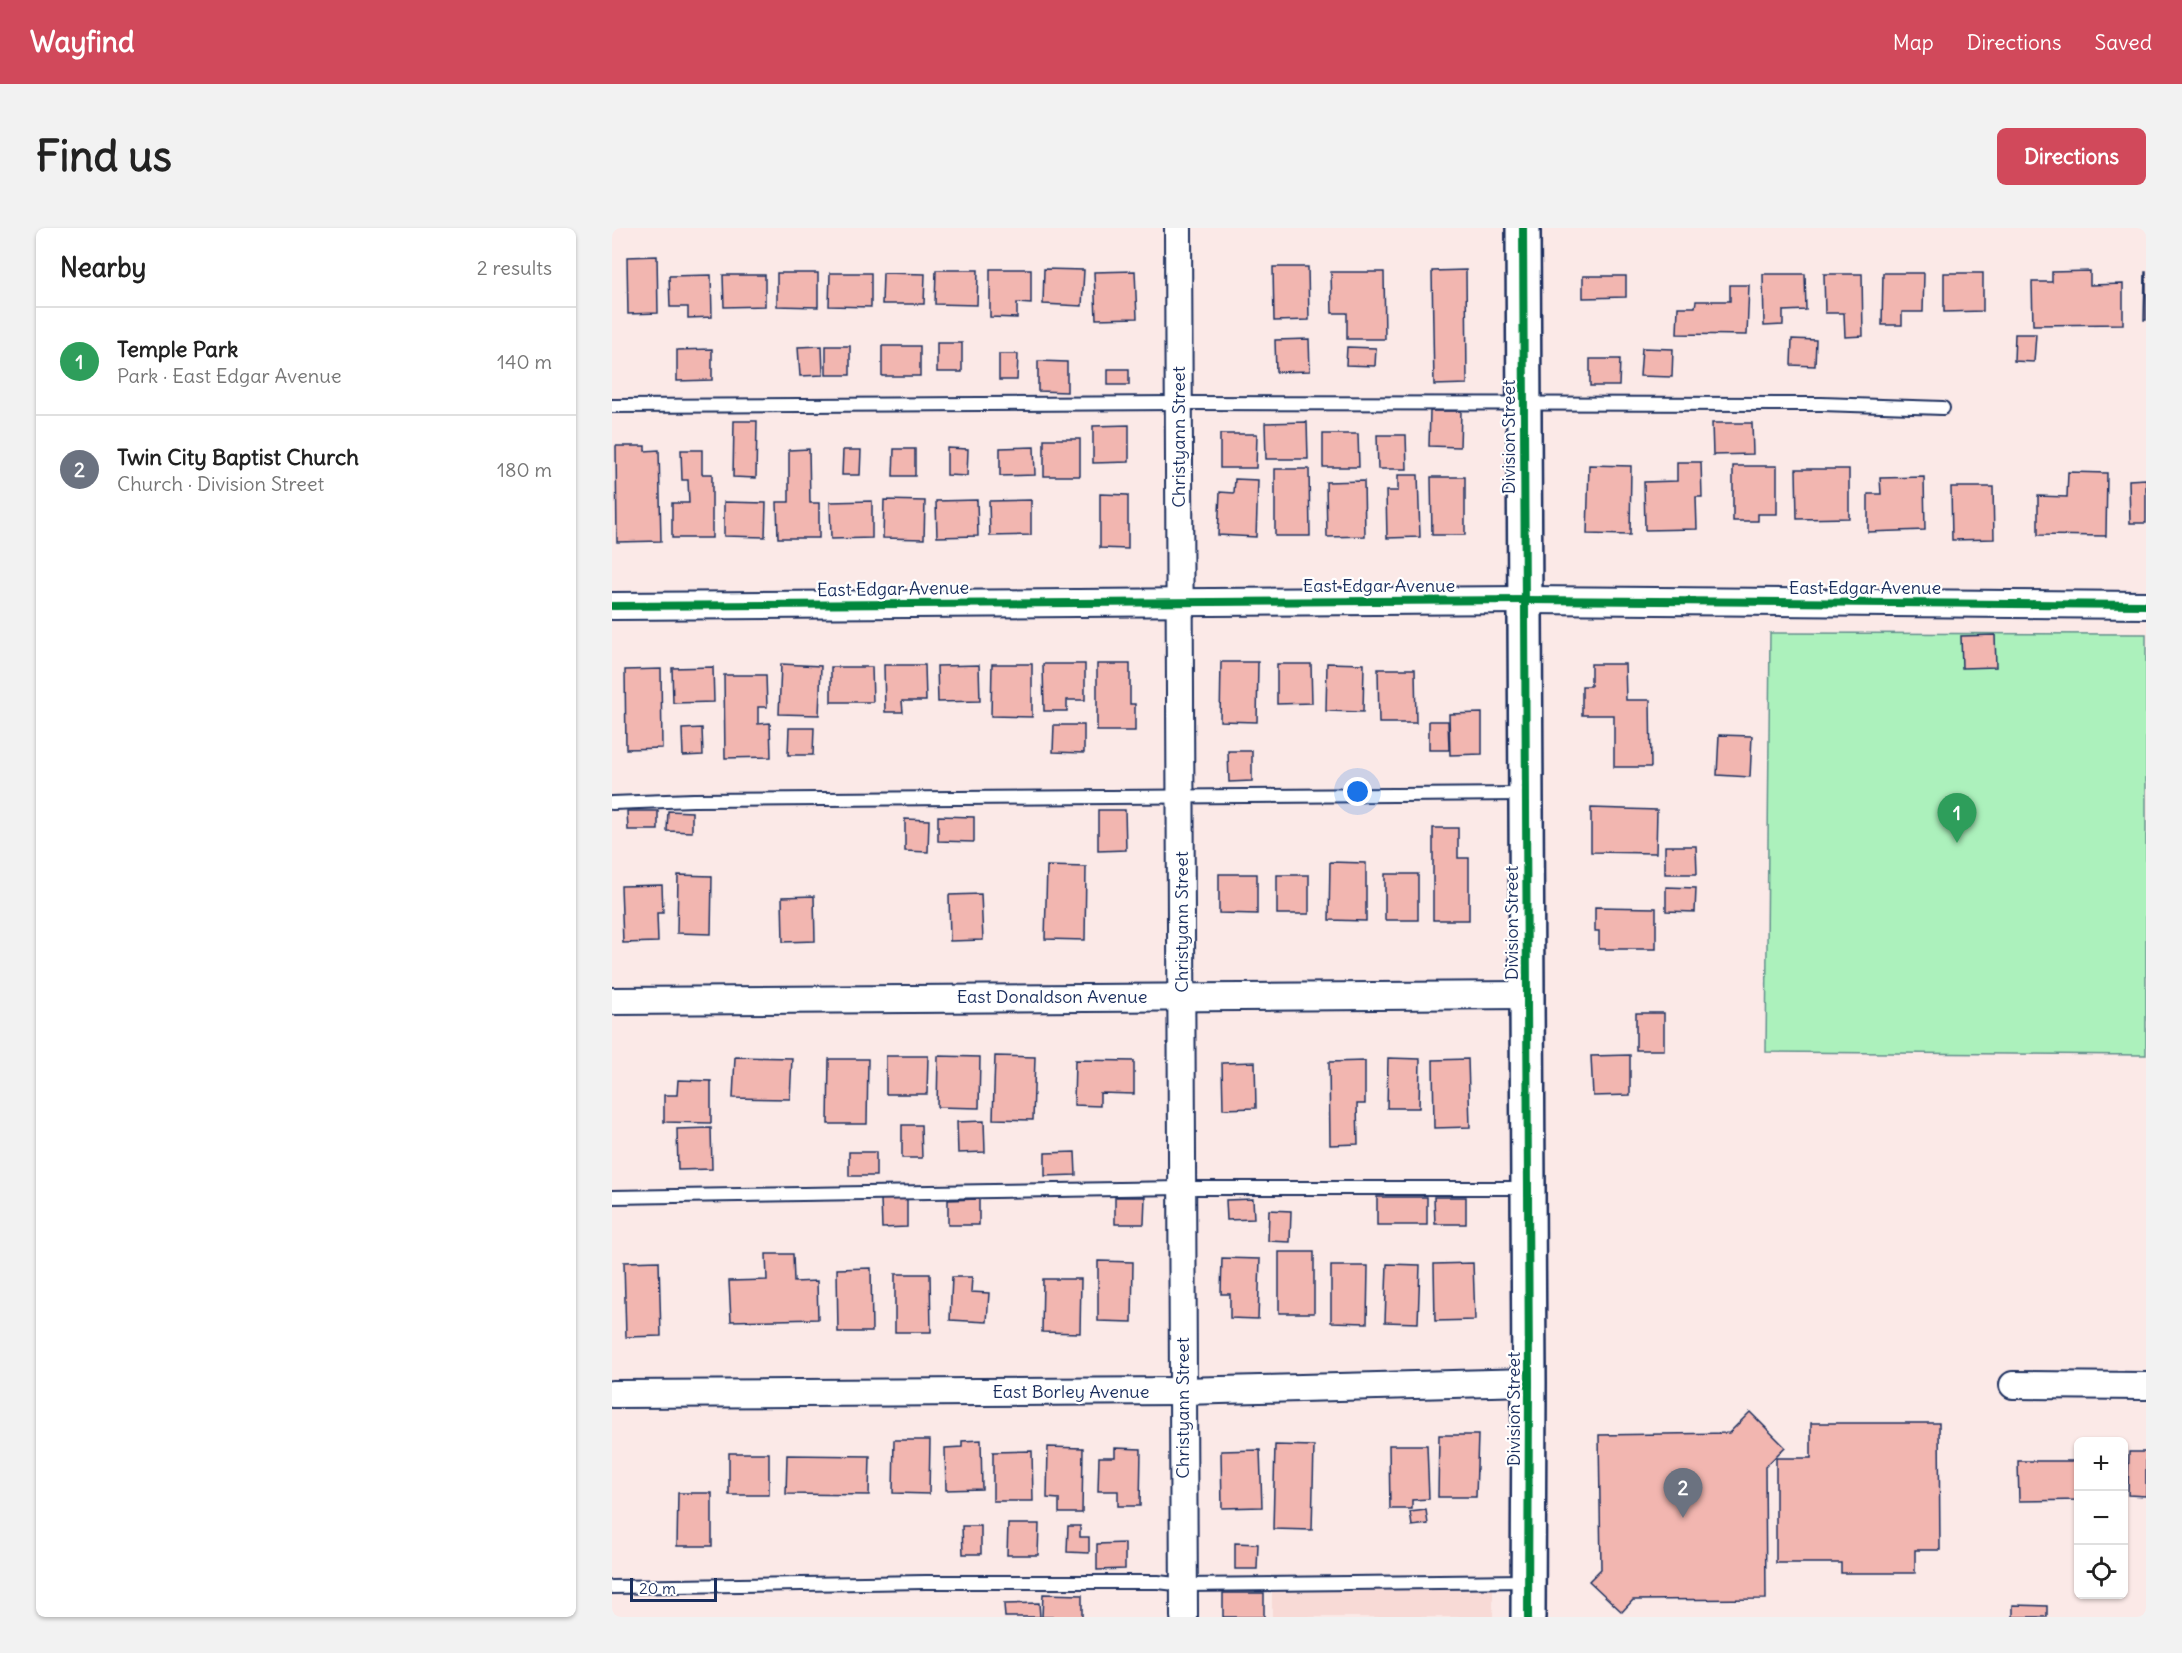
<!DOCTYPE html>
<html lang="en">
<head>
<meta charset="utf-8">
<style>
	body { margin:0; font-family:Delius,sans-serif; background:#f2f2f2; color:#222 }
	.controls { position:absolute; right:18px; bottom:18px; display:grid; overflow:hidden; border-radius:9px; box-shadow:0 2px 4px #0004 }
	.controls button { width:54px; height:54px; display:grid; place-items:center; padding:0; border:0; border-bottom:2px solid #e0e0e0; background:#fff; color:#222; font:30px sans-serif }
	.scale { position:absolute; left:18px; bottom:15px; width:87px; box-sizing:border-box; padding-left:6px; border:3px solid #1b2f5e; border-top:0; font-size:16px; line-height:21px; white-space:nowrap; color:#1b2f5e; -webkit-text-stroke:4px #fff; paint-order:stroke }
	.you { position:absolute; left:746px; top:564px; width:21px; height:21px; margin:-15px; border:4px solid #fff; border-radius:50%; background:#1a73e8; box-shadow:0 0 0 9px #1a73e833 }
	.badge { display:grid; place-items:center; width:39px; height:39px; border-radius:50%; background:#d1495b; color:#fff; font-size:20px; font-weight:700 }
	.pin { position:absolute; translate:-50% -50px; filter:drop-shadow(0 2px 3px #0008) }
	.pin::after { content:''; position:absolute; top:32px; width:21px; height:18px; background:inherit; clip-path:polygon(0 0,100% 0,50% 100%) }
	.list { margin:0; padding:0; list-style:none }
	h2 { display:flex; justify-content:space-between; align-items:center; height:78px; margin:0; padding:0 24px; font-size:26px }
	h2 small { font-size:20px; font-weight:400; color:#767676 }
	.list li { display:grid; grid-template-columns:39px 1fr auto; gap:18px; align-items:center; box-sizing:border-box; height:108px; padding:0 24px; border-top:2px solid #e0e0e0 }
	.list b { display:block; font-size:22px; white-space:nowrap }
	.list p { margin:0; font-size:20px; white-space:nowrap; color:#767676 }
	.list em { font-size:20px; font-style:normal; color:#767676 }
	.icon { flex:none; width:33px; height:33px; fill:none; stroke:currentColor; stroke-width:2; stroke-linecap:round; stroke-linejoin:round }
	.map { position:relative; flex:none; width:1534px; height:1389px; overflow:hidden; border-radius:9px }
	header { display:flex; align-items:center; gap:36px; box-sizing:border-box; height:84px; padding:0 30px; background:#d1495b; color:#fff }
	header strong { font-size:28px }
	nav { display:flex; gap:33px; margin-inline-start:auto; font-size:21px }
	.intro { display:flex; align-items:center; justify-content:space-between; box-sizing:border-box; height:144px; padding:0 36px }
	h1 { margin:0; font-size:42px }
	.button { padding:15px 27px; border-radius:9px; background:#d1495b; color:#fff; font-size:21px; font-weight:700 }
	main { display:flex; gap:36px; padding:0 36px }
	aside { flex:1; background:#fff; border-radius:9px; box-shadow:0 2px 4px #0004 }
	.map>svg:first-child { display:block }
</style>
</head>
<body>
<header>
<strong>Wayfind</strong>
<nav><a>Map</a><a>Directions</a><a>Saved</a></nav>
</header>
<div class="intro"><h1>Find us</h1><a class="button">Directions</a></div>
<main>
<aside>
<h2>Nearby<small>2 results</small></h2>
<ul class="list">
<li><span class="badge" style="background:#2e9e5b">1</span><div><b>Temple Park</b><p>Park · East Edgar Avenue</p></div><em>140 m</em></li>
<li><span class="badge" style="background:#6b7280">2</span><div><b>Twin City Baptist Church</b><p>Church · Division Street</p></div><em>180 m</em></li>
</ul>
</aside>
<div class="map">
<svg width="1534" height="1389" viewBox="0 0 1534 1389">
	<rect width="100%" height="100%" fill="#fbe9e7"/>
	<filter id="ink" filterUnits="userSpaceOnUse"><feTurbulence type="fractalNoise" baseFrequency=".0167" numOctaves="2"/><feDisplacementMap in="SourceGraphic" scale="12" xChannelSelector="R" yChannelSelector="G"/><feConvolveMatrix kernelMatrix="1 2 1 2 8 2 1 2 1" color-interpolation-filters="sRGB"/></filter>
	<g filter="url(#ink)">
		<polygon fill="#f8dad6" points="881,1361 881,1389 660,1389 660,1363"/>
		<polygon fill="#acf1bc" stroke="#64908d" stroke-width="1.5" points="1158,405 1534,406 1534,827 1154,824"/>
		<g fill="#f2b6b0" stroke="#1b2f5e" stroke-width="1.5">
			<polygon points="45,28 46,85 16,86 15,29"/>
			<polygon points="661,39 696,39 697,92 662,93"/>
			<polygon points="378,41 419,41 419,76 405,75 405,90 378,89"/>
			<polygon points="432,41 472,42 470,78 431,76"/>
			<polygon points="324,42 366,42 365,77 323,76"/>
			<polygon points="854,42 855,156 822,157 820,43"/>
			<polygon points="523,43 525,90 484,91 482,44"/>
			<polygon points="1478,43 1478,57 1511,56 1511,96 1421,97 1420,54 1440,54 1440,44"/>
			<polygon points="719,44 772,44 773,111 735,111 735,85 720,85"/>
			<polygon points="1533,44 1534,44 1534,92 1532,92"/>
			<polygon points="165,45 206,45 206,79 165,78"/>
			<polygon points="218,45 259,45 259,79 217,78"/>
			<polygon points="271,45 313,46 312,76 270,76"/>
			<polygon points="1271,45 1312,45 1311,84 1290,84 1290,97 1270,97"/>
			<polygon points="1332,45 1371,45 1371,83 1332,84"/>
			<polygon points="1151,46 1193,46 1194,82 1171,83 1171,97 1152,98"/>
			<polygon points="1212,46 1250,46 1251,108 1233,109 1232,85 1213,85"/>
			<polygon points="99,47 100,89 76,90 76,79 58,79 57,48"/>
			<polygon points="111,47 153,47 153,78 112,79"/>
			<polygon points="971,48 1014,48 1014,69 971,70"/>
			<polygon points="1118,57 1137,57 1135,107 1065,106 1066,79 1083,79 1084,73 1118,73"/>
			<polygon points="1403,106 1424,106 1422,134 1402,133"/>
			<polygon points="697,111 698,143 664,144 663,112"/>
			<polygon points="1180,111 1204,112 1203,138 1179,137"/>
			<rect x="325" y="115" width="25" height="29"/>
			<polygon points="210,118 211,147 188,148 186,119"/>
			<rect x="214" y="118" width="24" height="29"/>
			<rect x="270" y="118" width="38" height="30"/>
			<polygon points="735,119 764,120 763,138 734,137"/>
			<polygon points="1030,120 1061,121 1060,149 1028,148"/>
			<polygon points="100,121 100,152 65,153 65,122"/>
			<polygon points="387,126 406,126 405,152 387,152"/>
			<polygon points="978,131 1008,131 1007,158 978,158"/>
			<polygon points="426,133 455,134 455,164 426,163"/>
			<rect x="496" y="141" width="21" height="16"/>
			<polygon points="818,183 849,183 848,219 817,218"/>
			<polygon points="122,193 145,193 144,250 121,249"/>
			<polygon points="695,194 696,231 654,231 653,195"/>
			<polygon points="1100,195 1140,195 1141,226 1101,227"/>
			<polygon points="517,197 517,234 481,235 481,198"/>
			<polygon points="608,206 645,206 644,240 608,240"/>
			<polygon points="711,206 746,206 747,239 711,239"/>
			<polygon points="765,207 794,207 795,241 766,241"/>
			<rect x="432" y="211" width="36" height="37"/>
			<polygon points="4,218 33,218 33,223 47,222 49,313 5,314"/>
			<polygon points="422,219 423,247 388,248 388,220"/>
			<polygon points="335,220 356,221 355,248 335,247"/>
			<polygon points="197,221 198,275 207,275 207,310 166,310 165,274 177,274 177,222"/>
			<polygon points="282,221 303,221 303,248 281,248"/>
			<polygon points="69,222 90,222 90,246 100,246 100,310 60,310 60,275 77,275 76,252 70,252"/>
			<polygon points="231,222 249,222 248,247 230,247"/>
			<polygon points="1065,234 1089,234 1090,269 1084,269 1085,301 1033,302 1032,254 1065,253"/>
			<polygon points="977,237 1019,238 1018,307 975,306"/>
			<polygon points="1121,238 1165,238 1165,286 1146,286 1146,293 1121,293"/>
			<polygon points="663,241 697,241 698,308 663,308"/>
			<polygon points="1184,241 1237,241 1237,290 1185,291"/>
			<polygon points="1456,244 1495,245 1494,308 1426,307 1426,268 1455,269"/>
			<polygon points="786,247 806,247 808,309 775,310 774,263 786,263"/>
			<polygon points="819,249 853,249 853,307 820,307"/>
			<polygon points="1312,249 1313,302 1256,304 1256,266 1269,266 1268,250"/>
			<polygon points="623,251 646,252 644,309 606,307 608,264 622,265"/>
			<polygon points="1534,251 1534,295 1518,295 1517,252"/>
			<polygon points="752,253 753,308 715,309 714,254"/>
			<polygon points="1339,259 1381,259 1382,311 1340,312"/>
			<polygon points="488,266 516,267 516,321 488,320"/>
			<polygon points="272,272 313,273 312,311 271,310"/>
			<polygon points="365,272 366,308 325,309 324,273"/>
			<polygon points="419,272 419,307 378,308 377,273"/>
			<polygon points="260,273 260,310 219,311 218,274"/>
			<polygon points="112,274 154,275 153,309 112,308"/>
			<polygon points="1383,407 1384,439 1350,440 1349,408"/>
			<polygon points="609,434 646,434 645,494 608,493"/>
			<polygon points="715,435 752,436 751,484 714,483"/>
			<polygon points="169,436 209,438 207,487 167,486"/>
			<polygon points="380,436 420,436 420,489 379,488"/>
			<polygon points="431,436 473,436 473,472 455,472 455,483 432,483"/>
			<polygon points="485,436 518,436 518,476 523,476 523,503 485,503"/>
			<polygon points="665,436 699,436 700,475 665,476"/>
			<polygon points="979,436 1013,436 1014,472 1038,472 1039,539 1002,539 1002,487 970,487 970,458 979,458"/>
			<polygon points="272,437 313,437 314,473 290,473 291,484 273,484"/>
			<polygon points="367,437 368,473 326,474 325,438"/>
			<polygon points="101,439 102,474 61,475 60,440"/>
			<polygon points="219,439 260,439 261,474 219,474"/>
			<polygon points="49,441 50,520 14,521 13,442"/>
			<polygon points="766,441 803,441 804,495 767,495"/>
			<polygon points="112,447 154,447 155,479 146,479 146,496 158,495 159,529 113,530"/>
			<polygon points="870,485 870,526 838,527 837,486"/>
			<polygon points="817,493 836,493 837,522 817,522"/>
			<polygon points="442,497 472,497 472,525 441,524"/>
			<polygon points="90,500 91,527 71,528 70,501"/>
			<polygon points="177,500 202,500 201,527 176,527"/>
			<polygon points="1107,507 1140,508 1138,549 1105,547"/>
			<polygon points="616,523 640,523 640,553 617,554"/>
			<polygon points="979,580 1045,582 1044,625 979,624"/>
			<polygon points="486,582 513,582 514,622 486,623"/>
			<polygon points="15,583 46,583 46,602 16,602"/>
			<polygon points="56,583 80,584 80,604 55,603"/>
			<polygon points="326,588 362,589 362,614 326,613"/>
			<polygon points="293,591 317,592 316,624 293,623"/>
			<polygon points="821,600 846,600 846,630 857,630 857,692 821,692"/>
			<polygon points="1053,618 1084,618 1085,646 1053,646"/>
			<polygon points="718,634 754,635 754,693 717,692"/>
			<polygon points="435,638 474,639 473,712 433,711"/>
			<polygon points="607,646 645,646 645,686 607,685"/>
			<rect x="773" y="646" width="33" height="46"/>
			<polygon points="66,647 100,648 99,706 65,705"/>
			<rect x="665" y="647" width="32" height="39"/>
			<polygon points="50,657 51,685 45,685 46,714 11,715 9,658"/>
			<polygon points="1054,659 1084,660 1083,684 1054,683"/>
			<polygon points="369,666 371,712 338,713 337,667"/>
			<polygon points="202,668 203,713 171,714 170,669"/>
			<polygon points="983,679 1044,680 1044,721 987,721 987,703 983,703"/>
			<rect x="1024" y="785" width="28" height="37"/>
			<polygon points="1018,827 1018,867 981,868 979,828"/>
			<polygon points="274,828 316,828 315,866 274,866"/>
			<polygon points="326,828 368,829 367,880 325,879"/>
			<polygon points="383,828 423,829 421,892 381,891"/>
			<polygon points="123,829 180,830 178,871 121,870"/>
			<polygon points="776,830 808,831 807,880 775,880"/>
			<polygon points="217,831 256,831 255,896 216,896"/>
			<polygon points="856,831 858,899 822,900 821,832"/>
			<polygon points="463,832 522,833 522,866 488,865 488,878 462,877"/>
			<polygon points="753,833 753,876 745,876 746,916 718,917 717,834"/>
			<polygon points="643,834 644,880 611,881 610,835"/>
			<polygon points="66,852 99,853 99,895 52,894 52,867 65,867"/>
			<polygon points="372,893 373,924 346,925 345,894"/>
			<polygon points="290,897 309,897 310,930 290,930"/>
			<polygon points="99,900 100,941 66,942 65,901"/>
			<rect x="237" y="924" width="27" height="24"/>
			<polygon points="463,924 464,947 433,948 433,925"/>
			<polygon points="503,969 533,969 532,996 503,996"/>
			<rect x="765" y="969" width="50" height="28"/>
			<polygon points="822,969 854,969 854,996 823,996"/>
			<polygon points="295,970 295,999 270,1000 269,971"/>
			<polygon points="367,971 367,997 336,997 336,972"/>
			<polygon points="641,971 642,991 615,992 614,972"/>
			<polygon points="657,982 679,983 678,1014 656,1013"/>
			<rect x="667" y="1024" width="35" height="61"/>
			<polygon points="154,1026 181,1026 182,1054 205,1053 206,1091 119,1093 117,1053 155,1052"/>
			<polygon points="610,1030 648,1031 646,1091 618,1090 618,1066 609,1066"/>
			<polygon points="47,1033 49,1108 14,1109 12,1034"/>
			<polygon points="486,1033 521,1034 520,1094 486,1093"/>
			<polygon points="861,1035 863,1092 823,1093 822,1036"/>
			<polygon points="775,1036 808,1037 806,1095 773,1094"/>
			<polygon points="719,1038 756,1038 755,1095 719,1094"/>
			<polygon points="259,1040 260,1104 226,1104 225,1041"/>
			<polygon points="283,1046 318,1046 319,1104 283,1104"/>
			<polygon points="340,1049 360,1049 359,1064 377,1065 375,1094 338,1092"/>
			<polygon points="431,1051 469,1051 468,1105 430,1104"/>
			<polygon points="1138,1184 1173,1219 1153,1239 1154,1371 1021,1372 1010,1384 977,1353 989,1341 987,1207 1117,1205"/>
			<polygon points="1199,1195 1327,1195 1328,1322 1303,1322 1303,1345 1229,1345 1229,1335 1164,1335 1164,1230 1199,1230"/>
			<polygon points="827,1207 866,1207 864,1269 826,1269"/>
			<polygon points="282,1212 318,1212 317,1266 281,1265"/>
			<polygon points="369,1212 370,1261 334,1262 333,1220 350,1219 350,1213"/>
			<polygon points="663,1217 702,1218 700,1302 661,1301"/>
			<polygon points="777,1217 815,1217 817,1271 800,1272 800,1281 778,1281"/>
			<polygon points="436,1219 471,1220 470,1285 447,1285 447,1271 435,1270"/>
			<polygon points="503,1220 529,1221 528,1278 506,1278 506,1263 486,1263 487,1229 503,1229"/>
			<polygon points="648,1222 650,1279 610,1280 609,1223"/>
			<polygon points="420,1223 421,1273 381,1273 381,1224"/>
			<polygon points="1517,1224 1534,1224 1534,1268 1516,1267"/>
			<rect x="117" y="1225" width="40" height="42"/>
			<polygon points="175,1227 258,1228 257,1267 174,1266"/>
			<polygon points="1406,1233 1466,1233 1466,1272 1407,1273"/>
			<polygon points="66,1265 100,1265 100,1318 65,1318"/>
			<polygon points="814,1282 816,1296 800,1298 798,1284"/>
			<polygon points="396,1296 427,1296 426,1327 395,1327"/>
			<polygon points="350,1298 369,1298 369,1326 351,1326"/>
			<polygon points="456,1298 468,1298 468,1309 477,1309 477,1325 455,1324"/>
			<polygon points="513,1315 513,1341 485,1342 485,1316"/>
			<polygon points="623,1315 646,1316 645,1341 623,1341"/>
			<rect x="611" y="1365" width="41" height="24"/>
			<polygon points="431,1366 470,1367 470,1389 430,1389"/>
			<polygon points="427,1375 428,1389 393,1389 392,1376"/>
			<polygon points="1401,1377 1435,1378 1435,1389 1401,1389"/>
		</g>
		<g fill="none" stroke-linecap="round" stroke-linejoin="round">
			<defs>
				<g id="lane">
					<polyline points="0,178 567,175 1209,176 1331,180"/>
					<polyline points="0,575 81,572 914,566"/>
					<polyline points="0,969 570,960 914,960"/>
					<polyline points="0,1359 314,1354 546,1354 572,1357 914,1353"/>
				</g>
				<g id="street">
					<polyline points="566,0 572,1389"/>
					<polyline points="0,378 913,372 1534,377"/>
					<polyline points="0,773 915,767"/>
					<polyline points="1401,1157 1534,1158"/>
					<polyline points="0,1166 570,1163 917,1154"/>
				</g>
				<polyline id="secondary" points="911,0 917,1154 916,1389"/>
			</defs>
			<use href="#lane" stroke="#1b2f5e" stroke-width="16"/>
			<use href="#street" stroke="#1b2f5e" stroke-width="30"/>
			<use href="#secondary" stroke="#1b2f5e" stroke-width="38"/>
			<use href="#lane" stroke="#fff" stroke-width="12"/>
			<use href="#street" stroke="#fff" stroke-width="26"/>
			<use href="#secondary" stroke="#fff" stroke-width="33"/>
			<defs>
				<g id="cycleway">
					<polyline points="911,0 917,1154 916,1389"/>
					<polyline points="0,378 913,372 1534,377"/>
				</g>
			</defs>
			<use href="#cycleway" stroke="#fff" stroke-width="11"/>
			<use href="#cycleway" stroke="#00873e" stroke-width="8"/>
		</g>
	</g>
	<g text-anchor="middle" stroke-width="4.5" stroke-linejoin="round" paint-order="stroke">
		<g font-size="18" fill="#1b2f5e" stroke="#fff">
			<text transform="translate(567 209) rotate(-90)" y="6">Christyann Street</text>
			<text transform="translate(897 209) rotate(-90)" y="6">Division Street</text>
			<text x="767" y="364">East Edgar Avenue</text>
			<text x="1253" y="366">East Edgar Avenue</text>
			<text transform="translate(281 361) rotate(-1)" y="6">East Edgar Avenue</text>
			<text transform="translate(570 694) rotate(-90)" y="6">Christyann Street</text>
			<text transform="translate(900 695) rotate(-90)" y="6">Division Street</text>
			<text x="440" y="775">East Donaldson Avenue</text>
			<text x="459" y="1170">East Borley Avenue</text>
			<text transform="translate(571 1180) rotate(-90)" y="6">Christyann Street</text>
			<text transform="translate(902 1181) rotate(-90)" y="6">Division Street</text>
		</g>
	</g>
</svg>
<div class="controls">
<button>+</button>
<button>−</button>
<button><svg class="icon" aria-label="locate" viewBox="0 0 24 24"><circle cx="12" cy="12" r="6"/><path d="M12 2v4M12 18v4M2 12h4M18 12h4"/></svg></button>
</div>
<div class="scale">20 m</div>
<div class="you"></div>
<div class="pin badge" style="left:1345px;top:615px;background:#2e9e5b">1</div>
<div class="pin badge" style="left:1071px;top:1290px;background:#6b7280">2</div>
</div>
</main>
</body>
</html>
